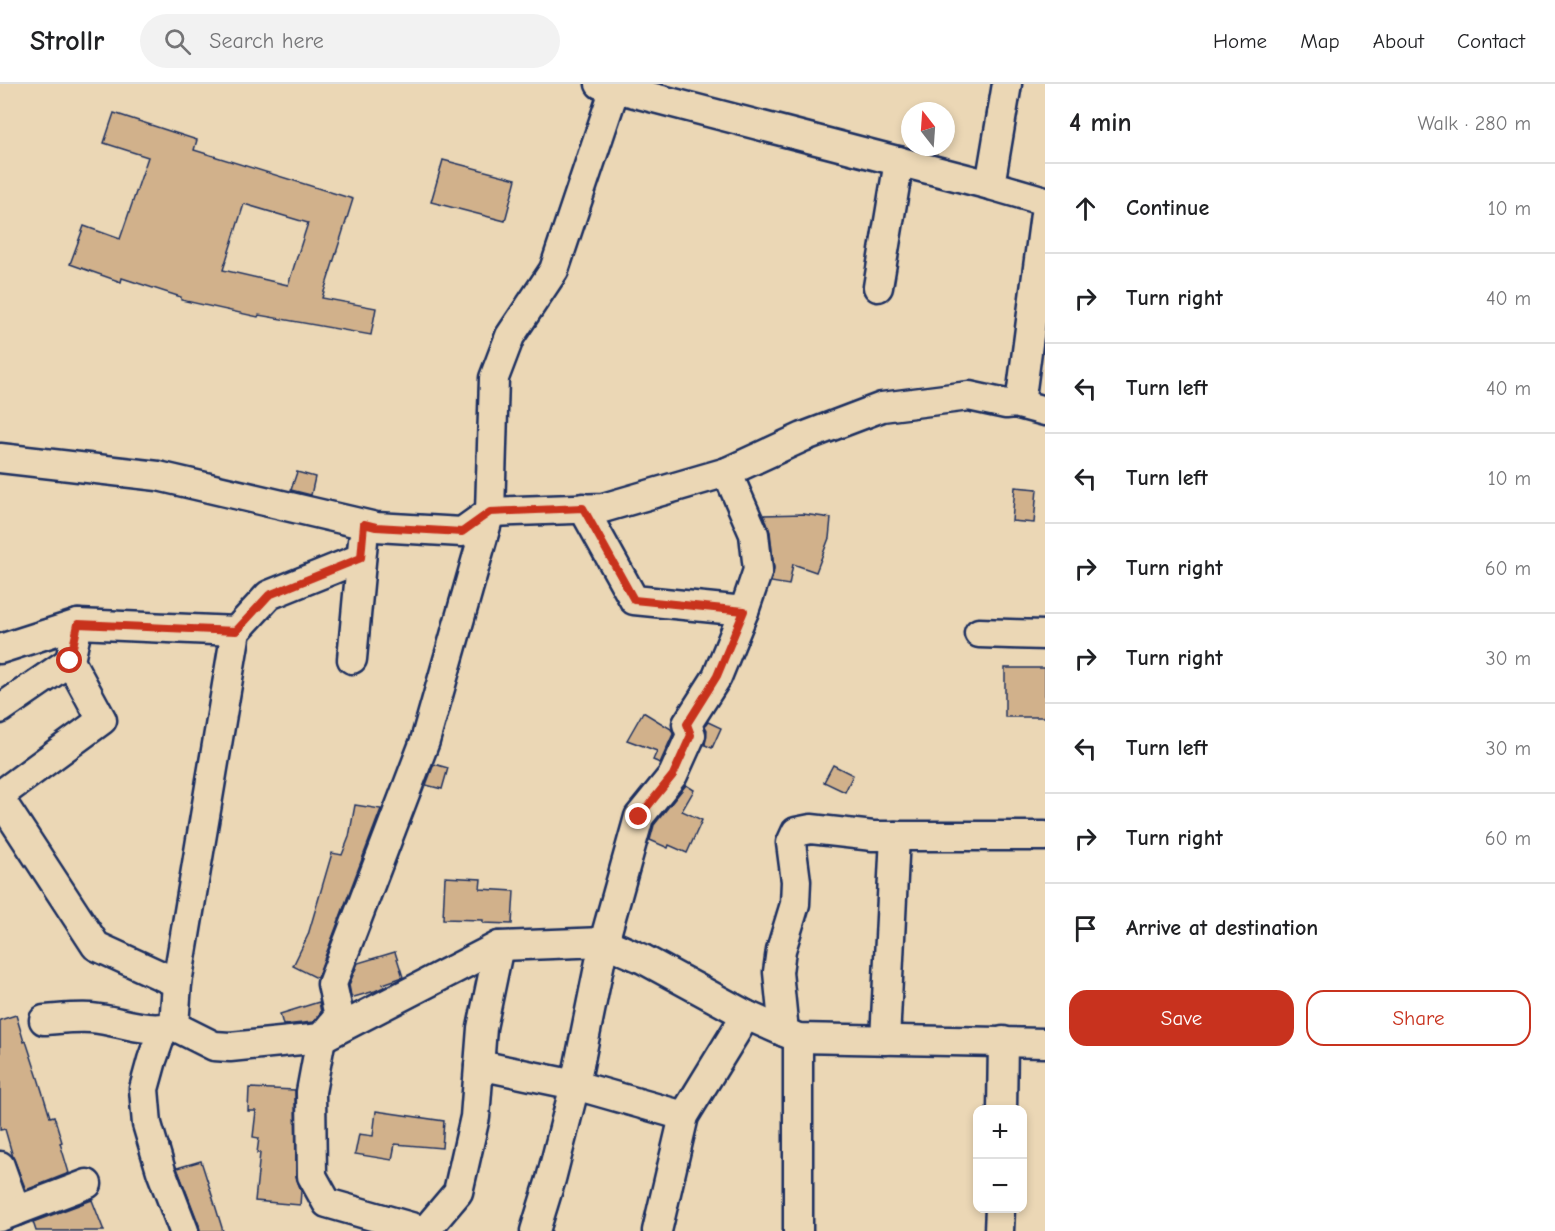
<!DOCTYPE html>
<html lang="en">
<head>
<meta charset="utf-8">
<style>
	body { margin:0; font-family:"Comic Neue",sans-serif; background:#f2f2f2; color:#202124 }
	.controls { position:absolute; right:18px; bottom:18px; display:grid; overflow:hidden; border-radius:12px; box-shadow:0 3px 9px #0003 }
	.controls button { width:54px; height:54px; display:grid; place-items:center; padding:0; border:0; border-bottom:2px solid #e0e0e0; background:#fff; color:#202124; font:30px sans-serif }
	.compass { position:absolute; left:901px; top:18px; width:54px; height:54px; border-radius:50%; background:#fff; box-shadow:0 3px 9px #0003; rotate:343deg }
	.stop { position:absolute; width:18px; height:18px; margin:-14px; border:4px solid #c8321e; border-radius:50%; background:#fff }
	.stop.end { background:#c8321e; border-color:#fff; box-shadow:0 2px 6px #0008 }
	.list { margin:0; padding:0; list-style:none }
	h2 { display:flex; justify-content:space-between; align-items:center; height:78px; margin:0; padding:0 24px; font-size:26px }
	h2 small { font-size:20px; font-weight:400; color:#757577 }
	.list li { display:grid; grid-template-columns:39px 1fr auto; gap:18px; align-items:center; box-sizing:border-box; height:90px; padding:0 24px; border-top:2px solid #e0e0e0 }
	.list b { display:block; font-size:22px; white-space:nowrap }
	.list em { font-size:20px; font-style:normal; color:#757577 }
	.actions { display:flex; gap:12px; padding:18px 24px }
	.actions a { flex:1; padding:14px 0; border:2px solid #c8321e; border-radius:18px; text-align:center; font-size:21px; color:#c8321e }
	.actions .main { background:#c8321e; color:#fff }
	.icon { flex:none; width:33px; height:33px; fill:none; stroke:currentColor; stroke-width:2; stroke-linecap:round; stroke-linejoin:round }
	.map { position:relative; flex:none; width:1045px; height:1147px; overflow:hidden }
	header { display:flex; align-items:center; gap:36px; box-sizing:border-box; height:84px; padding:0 30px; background:#fff; border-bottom:2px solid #e0e0e0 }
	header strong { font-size:28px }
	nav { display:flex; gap:33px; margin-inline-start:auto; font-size:21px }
	.search { width:420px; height:54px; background:#f2f2f2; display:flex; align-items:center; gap:15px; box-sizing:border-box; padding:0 21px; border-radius:33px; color:#757577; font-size:22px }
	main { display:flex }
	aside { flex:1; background:#fff }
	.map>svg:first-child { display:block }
</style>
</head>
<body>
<header>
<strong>Strollr</strong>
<div class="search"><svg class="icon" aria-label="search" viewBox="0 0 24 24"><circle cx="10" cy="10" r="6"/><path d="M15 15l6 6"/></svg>Search here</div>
<nav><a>Home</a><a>Map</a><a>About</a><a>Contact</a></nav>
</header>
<main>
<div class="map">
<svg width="1045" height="1147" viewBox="0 0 1045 1147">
	<rect width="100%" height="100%" fill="#ebd7b5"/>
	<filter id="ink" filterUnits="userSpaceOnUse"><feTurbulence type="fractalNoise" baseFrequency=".0167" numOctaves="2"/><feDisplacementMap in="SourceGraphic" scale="12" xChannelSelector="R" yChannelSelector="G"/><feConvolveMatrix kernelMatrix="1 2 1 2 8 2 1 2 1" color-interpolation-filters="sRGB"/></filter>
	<g filter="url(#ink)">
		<g fill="#d1b18b" stroke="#1b2f5e" stroke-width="1.5" fill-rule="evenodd">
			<path d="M114,29L197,56L194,66L353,115L322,214L376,224L371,251L259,231L258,233L181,216V213L122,194L121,198L70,180L84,142L120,155L148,73L104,59ZM244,120L308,139L288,201L223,186Z"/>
			<polygon points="443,76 516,95 505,137 431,118"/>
			<polygon points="297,388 315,393 311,411 291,406"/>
			<polygon points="1015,403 1037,405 1034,439 1012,437"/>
			<polygon points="803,430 831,434 829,454 816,488 793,480 789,501 771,498 774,484 770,448 764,431"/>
			<rect x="1005" y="584" width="40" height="49"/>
			<polygon points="643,628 671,645 673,650 660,679 653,676 657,667 627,656"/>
			<polygon points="708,638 721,644 712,664 705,661 707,646 705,642"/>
			<polygon points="434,680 448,684 442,705 426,701"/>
			<polygon points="833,681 853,691 845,708 824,698"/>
			<polygon points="686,701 694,706 682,727 702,736 687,769 669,761 668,764 650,756 654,741"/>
			<polygon points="355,721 381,725 317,894 293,882 308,851 332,769 342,771 349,753"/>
			<polygon points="445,793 481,795 480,805 514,807 512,840 483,839 483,836 443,835"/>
			<polygon points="395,868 403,893 383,900 384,903 375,907 354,913 351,912 349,901 358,879"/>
			<polygon points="319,918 321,928 313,938 283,941 280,930"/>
			<polygon points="16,931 24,958 26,957 38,994 50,1033 54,1032 62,1058 60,1059 69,1089 26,1106 13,1073 5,1045 0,1046 0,936"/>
			<polygon points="249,1004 295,1006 296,1092 301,1107 300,1121 255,1117 260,1069 257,1069 259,1054 253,1053 256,1027 248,1027"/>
			<polygon points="376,1027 444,1037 442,1064 395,1060 392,1076 355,1070 359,1050 373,1052"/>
			<polygon points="201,1077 211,1108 223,1147 200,1147 199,1141 177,1084"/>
			<polygon points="92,1116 104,1147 36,1147 33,1138"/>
		</g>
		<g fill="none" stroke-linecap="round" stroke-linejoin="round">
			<defs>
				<g id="minor">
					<polyline points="600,0 990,101 1045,117"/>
					<polyline points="990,101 1007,0"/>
					<polyline points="878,203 899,77"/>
					<polyline points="1015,319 1021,313 1045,130"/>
					<polyline points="0,374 158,392 376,443 462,448 490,428 603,424 727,388 803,353 882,323 969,312 1006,320 1015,319 1045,327"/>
					<polyline points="583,424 634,516 744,527 758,486 754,450 727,388"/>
					<polyline points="361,474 269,511 236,547 177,899 174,942 214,962 230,963 321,954 499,862 604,858 643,875 746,931 798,954 1045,959"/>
					<polyline points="979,549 1045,551"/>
					<polyline points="0,565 78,540 236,547"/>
					<polyline points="352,575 363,457"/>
					<polyline points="0,625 70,577"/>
					<polyline points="0,711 102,636 70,577 78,540"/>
					<polyline points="0,715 96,862 177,899"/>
					<path d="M44,936C59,935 76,933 91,934C119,936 146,950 174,942"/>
					<polyline points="163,945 152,976 144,1005 147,1040 161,1087 184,1147"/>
					<polyline points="784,948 778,888 781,866 795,820 796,797 791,759 796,748 811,745 873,752 1045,752"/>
					<polyline points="798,954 798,1147"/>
					<polyline points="885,956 895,752"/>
					<polyline points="479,981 575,1001 684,1032"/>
					<polyline points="1002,1026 1003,957"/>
					<polyline points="0,1082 16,1127"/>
					<polyline points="0,1133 87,1100"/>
					<polyline points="425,1147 327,1119 312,1092 311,1008 321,954 339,932 332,900 425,657 490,428 494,294 510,252 554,186 615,4"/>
					<polyline points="425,1147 458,1108 475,1033 482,944 499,862"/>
					<polyline points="535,1147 551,1095 575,1001 604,858 639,733 673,691 691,651 687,640 717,593 744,527"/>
					<polyline points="657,1147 684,1032 746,931"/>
					<polyline points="999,1147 1000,1124"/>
				</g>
			</defs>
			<use href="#minor" stroke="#1b2f5e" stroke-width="33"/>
			<use href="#minor" stroke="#ebd7b5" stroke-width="28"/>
		</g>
	</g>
	<g fill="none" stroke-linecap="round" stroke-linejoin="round" filter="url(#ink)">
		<polyline stroke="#c8321e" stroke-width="8" points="70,577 78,540 236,547 269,511 361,474 364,440 376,443 462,448 490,428 583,424 634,516 744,527 717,592 687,640 691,651 673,691 639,733"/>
	</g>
</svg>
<div class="controls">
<button>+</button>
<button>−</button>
</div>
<svg class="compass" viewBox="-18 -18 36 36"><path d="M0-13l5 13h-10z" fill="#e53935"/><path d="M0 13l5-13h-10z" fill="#757577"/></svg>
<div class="stop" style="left:70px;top:577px"></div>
<div class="stop end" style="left:639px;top:733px"></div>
</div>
<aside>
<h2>4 min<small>Walk · 280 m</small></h2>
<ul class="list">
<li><svg class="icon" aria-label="ahead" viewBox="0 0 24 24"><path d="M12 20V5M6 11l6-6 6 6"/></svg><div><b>Continue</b></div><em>10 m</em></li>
<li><svg class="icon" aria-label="right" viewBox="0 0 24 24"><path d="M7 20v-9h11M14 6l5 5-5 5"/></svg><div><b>Turn right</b></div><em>40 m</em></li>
<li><svg class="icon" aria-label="left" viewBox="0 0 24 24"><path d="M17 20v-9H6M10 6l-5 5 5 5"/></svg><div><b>Turn left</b></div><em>40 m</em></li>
<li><svg class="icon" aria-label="left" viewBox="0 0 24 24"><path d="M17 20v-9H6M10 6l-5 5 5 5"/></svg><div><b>Turn left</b></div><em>10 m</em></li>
<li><svg class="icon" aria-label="right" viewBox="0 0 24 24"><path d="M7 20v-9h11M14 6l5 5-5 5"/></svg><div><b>Turn right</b></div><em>60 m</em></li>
<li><svg class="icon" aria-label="right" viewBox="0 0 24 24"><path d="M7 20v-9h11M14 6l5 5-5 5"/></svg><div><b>Turn right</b></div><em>30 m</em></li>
<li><svg class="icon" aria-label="left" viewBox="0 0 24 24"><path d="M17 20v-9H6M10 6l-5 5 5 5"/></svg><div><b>Turn left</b></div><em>30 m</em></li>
<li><svg class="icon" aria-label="right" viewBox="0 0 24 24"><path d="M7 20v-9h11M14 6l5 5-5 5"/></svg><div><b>Turn right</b></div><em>60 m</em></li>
<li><svg class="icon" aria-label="arrive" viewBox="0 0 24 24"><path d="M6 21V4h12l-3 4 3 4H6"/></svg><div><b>Arrive at destination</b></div></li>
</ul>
<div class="actions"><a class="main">Save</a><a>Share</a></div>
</aside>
</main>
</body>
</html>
